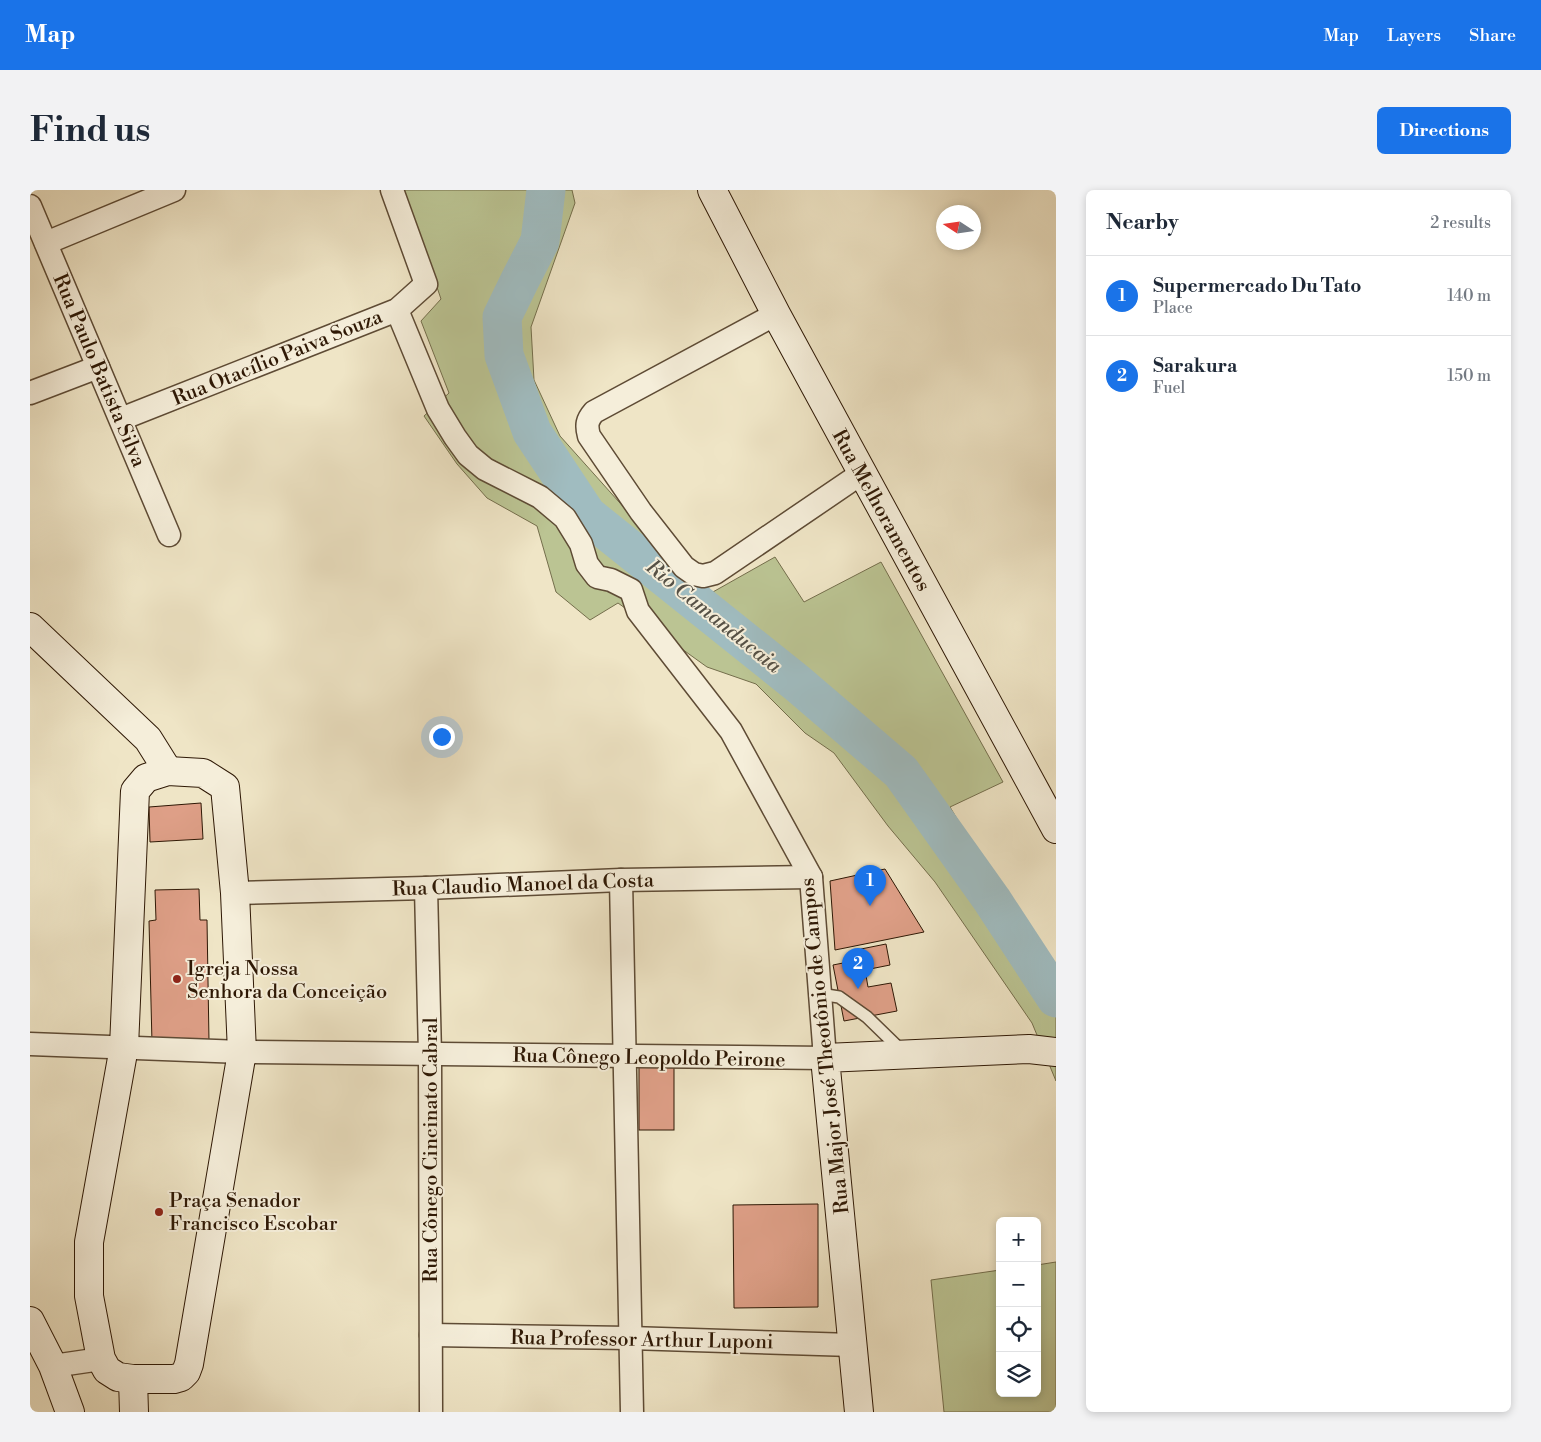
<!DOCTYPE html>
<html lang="en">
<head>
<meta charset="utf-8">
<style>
	body { margin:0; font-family:"Libre Bodoni",serif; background:#f2f2f3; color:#1f2937 }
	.controls { position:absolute; right:15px; bottom:15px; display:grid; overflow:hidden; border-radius:8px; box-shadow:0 2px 8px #0003 }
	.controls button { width:45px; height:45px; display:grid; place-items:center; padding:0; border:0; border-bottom:1px solid #e0e1e3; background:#fff; color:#1f2937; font:25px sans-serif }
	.compass { position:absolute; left:906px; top:15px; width:45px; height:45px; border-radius:50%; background:#fff; box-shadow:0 2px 8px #0003; rotate:282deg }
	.you { position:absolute; left:411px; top:546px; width:18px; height:18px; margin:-12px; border:4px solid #fff; border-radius:50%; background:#1a73e8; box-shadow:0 0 0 8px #1a73e833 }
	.badge { display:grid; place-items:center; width:32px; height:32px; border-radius:50%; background:#1a73e8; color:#fff; font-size:16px; font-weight:700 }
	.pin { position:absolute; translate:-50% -41px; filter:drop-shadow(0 1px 2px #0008) }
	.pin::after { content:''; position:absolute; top:26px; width:18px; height:15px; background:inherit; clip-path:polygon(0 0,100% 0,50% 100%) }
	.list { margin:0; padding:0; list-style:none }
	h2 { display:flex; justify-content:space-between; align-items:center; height:65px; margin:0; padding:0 20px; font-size:21px }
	h2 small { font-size:16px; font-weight:400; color:#747a83 }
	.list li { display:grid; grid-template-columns:32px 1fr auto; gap:15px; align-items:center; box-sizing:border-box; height:80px; padding:0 20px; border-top:1px solid #e0e1e3 }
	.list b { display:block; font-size:19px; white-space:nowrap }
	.list p { margin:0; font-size:16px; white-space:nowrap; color:#747a83 }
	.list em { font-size:16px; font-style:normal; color:#747a83 }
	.icon { flex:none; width:28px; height:28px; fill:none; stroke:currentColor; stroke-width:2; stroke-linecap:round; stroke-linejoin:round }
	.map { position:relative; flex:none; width:1026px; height:1222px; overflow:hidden; border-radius:8px }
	header { display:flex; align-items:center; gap:30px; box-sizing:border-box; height:70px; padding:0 25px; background:#1a73e8; color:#fff }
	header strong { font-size:24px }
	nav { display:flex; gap:28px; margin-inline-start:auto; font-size:18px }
	.intro { display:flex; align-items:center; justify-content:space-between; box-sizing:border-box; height:120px; padding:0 30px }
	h1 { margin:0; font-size:35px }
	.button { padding:12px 22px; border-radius:8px; background:#1a73e8; color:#fff; font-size:18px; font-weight:700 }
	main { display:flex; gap:30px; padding:0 30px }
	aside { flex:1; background:#fff; border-radius:8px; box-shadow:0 2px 8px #0003 }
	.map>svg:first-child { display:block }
</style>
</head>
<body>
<header>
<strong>Map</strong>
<nav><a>Map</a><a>Layers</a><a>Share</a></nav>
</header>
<div class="intro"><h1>Find us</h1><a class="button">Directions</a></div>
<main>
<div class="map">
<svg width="1026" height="1222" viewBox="0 0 1026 1222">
	<rect width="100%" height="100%" fill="#efe5c6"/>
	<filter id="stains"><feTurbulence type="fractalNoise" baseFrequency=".004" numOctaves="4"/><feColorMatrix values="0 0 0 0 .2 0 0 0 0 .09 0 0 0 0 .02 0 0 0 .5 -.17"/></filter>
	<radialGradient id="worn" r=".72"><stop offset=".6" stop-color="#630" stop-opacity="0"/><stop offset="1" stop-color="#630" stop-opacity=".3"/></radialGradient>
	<g fill="#bbc493" stroke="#746e4c">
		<polygon points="374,0 542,0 545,13 501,137 504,190 530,246 674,407 745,367 774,412 851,372 973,592 920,617 1026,796 1026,891 1002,833 905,692 858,636 804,563 775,543 726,494 677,477 588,413 560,430 526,402 507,336 457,308 427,274 394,226 419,203 391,131 411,109"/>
		<polygon points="1026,1072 1026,1222 914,1222 901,1090 970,1080 970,1203 1007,1203 1007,1075"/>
	</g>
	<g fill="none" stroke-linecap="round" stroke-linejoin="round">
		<polyline stroke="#a0bcc0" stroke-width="39" points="516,0 510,51 490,90 472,127 474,165 502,242 557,325 767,493 871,582 962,710 1026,808"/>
	</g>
	<g fill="#de9f87" stroke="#2e1805">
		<polygon points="171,613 173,649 120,652 119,617"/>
		<polygon points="855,679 894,742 805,760 800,691"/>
		<polygon points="169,699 170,730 177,730 179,851 122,853 119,731 126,730 125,700"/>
		<polygon points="856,754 860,775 835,780 838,797 861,793 867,821 814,831 803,775 833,769 831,759"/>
		<rect x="609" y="869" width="35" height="71"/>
		<polygon points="788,1014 788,1117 704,1118 703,1015"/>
	</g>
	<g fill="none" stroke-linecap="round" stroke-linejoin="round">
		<defs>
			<polyline id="lane" points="790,804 809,807 837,827 873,862"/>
			<g id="street">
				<polyline points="0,16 139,345"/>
				<polyline points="16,53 144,0"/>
				<path d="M746,124L564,222C557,230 556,235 559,246L611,322L654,377L664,384L673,386L685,383L832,283"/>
				<polyline points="0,203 68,177"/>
				<polyline points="91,229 367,120 396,94 362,0"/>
				<polyline points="591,690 602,1222"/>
				<polyline points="396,698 400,865 401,1222"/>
				<polyline points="205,703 396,698 591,690 781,687"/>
				<polyline points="0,854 212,862 795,868 781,687 701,541 608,421 601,400 581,390 567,387 557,374 551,354 535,328 510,307 455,279 438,265 425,247 408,219 367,120"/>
				<polyline points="401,1145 600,1148 822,1155"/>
				<polyline points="23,1176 71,1169"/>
			</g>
			<g id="secondary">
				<polyline points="682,0 746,124 1026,639"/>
				<polyline points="0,437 118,549 138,581"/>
				<polygon points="138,581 173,583 195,597 205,703 212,862 159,1174 156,1182 151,1187 144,1189 103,1189 88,1187 77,1180 71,1169 59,1106 59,1052 94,857 105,601 116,588"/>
				<polyline points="0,1131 23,1176 40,1222"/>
				<polyline points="103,1189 104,1222"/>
				<polyline points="829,1222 795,868 999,859 1026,862"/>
			</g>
		</defs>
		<use href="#lane" stroke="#5e4b35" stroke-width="14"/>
		<use href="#street" stroke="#5e4b35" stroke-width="25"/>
		<use href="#secondary" stroke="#2e1805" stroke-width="30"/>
		<use href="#lane" stroke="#f5eeda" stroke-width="11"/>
		<use href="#street" stroke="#f5eeda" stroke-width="22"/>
		<use href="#secondary" stroke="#f5eeda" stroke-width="28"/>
	</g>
	<g fill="#8f2418" stroke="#f5eeda" stroke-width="2">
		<circle cx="147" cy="789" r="5"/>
		<circle cx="129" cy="1022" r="5"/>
	</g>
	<g text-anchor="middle" stroke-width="4" stroke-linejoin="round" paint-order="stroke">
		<g font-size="20" fill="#2e1805" stroke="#f5eeda">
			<text transform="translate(247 167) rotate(-22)" y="7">Rua Otacílio Paiva Souza</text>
			<text transform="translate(70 180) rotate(67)" y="7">Rua Paulo Batista Silva</text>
			<text transform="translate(852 320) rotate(61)" y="7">Rua Melhoramentos</text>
			<text transform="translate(493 694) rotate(-2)" y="7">Rua Claudio Manoel da Costa</text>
			<text transform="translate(794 856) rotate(-96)" y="7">Rua Major José Theotônio de Campos</text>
			<text transform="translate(619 867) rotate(1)" y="7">Rua Cônego Leopoldo Peirone</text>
			<text transform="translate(400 960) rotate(-90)" y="7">Rua Cônego Cincinato Cabral</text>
			<text transform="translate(612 1149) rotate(1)" y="7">Rua Professor Arthur Luponi</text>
		</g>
		<g font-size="20" fill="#2e1805" stroke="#f5eeda" text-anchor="start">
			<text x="157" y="785">Igreja Nossa<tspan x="157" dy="23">Senhora da Conceição</tspan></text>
			<text x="139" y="1017">Praça Senador<tspan x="139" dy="23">Francisco Escobar</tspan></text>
		</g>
		<g font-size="21" font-style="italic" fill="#565146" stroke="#f5eeda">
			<text transform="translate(684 426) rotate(39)" y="7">Rio Camanducaia</text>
		</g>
	</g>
	<rect width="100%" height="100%" filter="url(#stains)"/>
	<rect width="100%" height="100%" fill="url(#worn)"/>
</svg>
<div class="controls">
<button>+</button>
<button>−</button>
<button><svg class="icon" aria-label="locate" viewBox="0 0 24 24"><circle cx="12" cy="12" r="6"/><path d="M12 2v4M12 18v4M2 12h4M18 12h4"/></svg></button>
<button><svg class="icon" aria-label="layers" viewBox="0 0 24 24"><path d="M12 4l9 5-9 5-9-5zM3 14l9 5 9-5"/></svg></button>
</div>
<svg class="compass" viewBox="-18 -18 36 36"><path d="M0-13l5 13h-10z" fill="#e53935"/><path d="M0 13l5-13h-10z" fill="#747a83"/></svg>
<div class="you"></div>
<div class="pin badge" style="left:840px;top:716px">1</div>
<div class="pin badge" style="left:828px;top:799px">2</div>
</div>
<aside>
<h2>Nearby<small>2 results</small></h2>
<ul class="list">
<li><span class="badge">1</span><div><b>Supermercado Du Tato</b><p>Place</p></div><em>140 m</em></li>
<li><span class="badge">2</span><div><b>Sarakura</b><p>Fuel</p></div><em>150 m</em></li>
</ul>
</aside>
</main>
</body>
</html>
